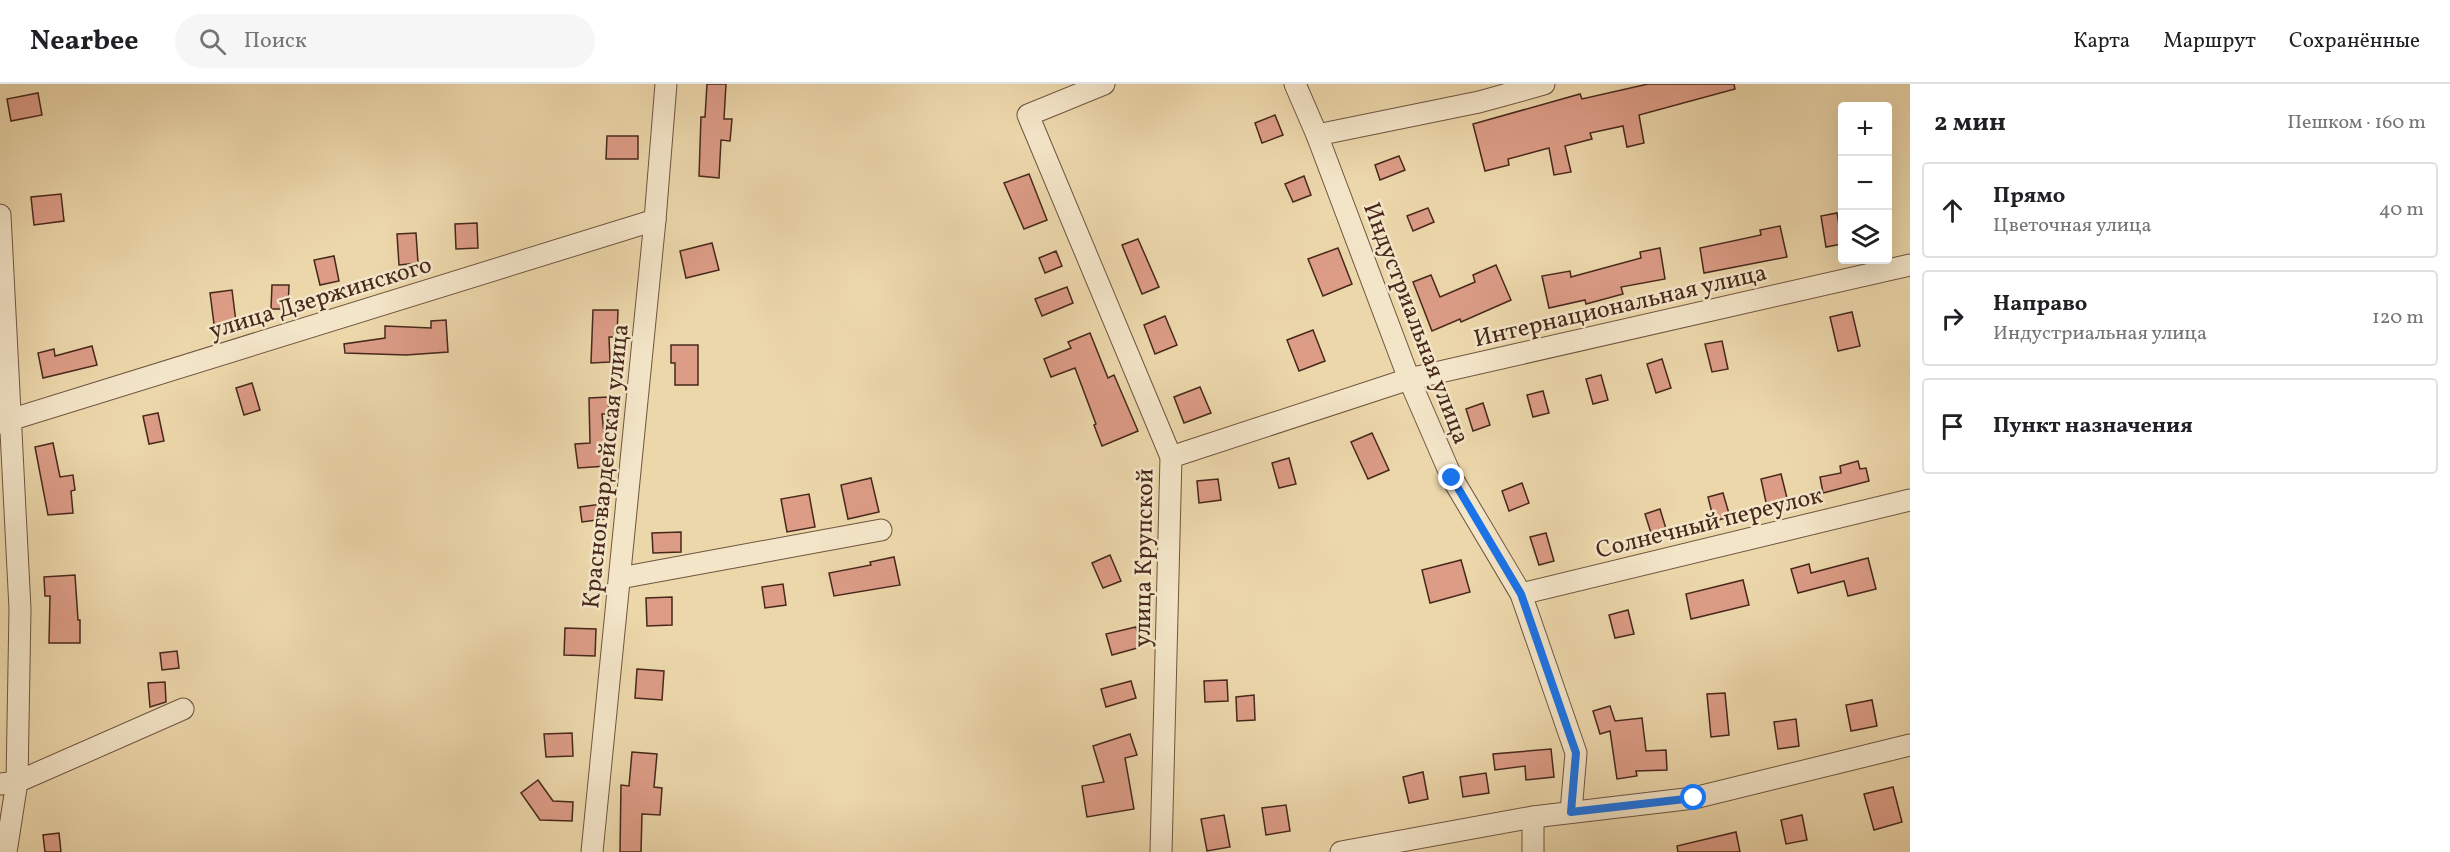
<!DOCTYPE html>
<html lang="ru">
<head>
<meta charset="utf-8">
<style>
	body { margin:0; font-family:Vollkorn,serif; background:#f6f6f6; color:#202124 }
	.controls { position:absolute; right:18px; top:18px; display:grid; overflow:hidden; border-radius:6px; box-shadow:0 6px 24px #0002 }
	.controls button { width:54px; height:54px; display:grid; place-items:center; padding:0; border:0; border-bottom:2px solid #e0e0e0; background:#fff; color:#202124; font:30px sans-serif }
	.stop { position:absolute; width:18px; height:18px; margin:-14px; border:4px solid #1a73e8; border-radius:50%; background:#fff }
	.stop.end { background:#1a73e8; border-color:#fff; box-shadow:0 2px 6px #0008 }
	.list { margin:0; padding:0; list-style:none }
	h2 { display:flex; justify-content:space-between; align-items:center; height:78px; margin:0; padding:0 24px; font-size:26px }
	h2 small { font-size:20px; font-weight:400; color:#757577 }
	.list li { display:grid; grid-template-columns:39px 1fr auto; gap:18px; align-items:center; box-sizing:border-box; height:96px; margin:0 12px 12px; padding:0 12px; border:2px solid #e0e0e0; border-radius:6px }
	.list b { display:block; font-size:22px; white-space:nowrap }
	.list p { margin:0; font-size:20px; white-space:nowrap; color:#757577 }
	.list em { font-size:20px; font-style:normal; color:#757577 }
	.icon { flex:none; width:33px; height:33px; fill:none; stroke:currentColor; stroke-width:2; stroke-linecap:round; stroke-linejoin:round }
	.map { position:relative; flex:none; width:1910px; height:768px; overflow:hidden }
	header { display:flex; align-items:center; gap:36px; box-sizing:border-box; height:84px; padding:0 30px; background:#fff; border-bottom:2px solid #e0e0e0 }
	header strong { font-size:28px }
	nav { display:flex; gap:33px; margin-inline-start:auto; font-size:21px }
	.search { width:420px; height:54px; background:#f6f6f6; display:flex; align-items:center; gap:15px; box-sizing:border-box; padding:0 21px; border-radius:33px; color:#757577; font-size:22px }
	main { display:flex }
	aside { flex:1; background:#fff }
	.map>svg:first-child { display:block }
</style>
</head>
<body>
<header>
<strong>Nearbee</strong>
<div class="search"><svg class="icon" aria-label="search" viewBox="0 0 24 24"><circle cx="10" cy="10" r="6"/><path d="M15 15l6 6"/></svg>Поиск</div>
<nav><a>Карта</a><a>Маршрут</a><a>Сохранённые</a></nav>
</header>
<main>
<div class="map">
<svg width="1910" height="768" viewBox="0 0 1910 768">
	<rect width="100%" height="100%" fill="#ecd7ab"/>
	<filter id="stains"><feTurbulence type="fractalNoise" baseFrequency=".00333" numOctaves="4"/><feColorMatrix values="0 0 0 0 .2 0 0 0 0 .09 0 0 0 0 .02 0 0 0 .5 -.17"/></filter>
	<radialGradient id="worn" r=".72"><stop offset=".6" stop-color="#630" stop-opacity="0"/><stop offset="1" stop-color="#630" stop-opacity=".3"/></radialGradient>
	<g fill="#dc9c86" stroke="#47281b" stroke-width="1.5">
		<polygon points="707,0 726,0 724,35 732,35 730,57 721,56 719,94 699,92 701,33 705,33"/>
		<polygon points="1648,0 1734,0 1735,5 1639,31 1644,59 1627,63 1623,42 1590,49 1592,55 1565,62 1571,88 1554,91 1549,64 1508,75 1509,81 1485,87 1473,40 1580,10 1582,15"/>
		<polygon points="38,9 42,31 11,37 7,15"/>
		<polygon points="1275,31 1283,51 1262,59 1255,39"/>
		<polygon points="607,52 638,52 638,75 606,75"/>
		<polygon points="1399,72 1405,86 1380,96 1375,81"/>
		<polygon points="1029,90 1047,136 1024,145 1004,99"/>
		<polygon points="1304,92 1311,111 1293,118 1285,100"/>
		<polygon points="61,110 64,137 34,141 31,113"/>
		<polygon points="1428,124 1434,138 1413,147 1407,132"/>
		<polygon points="1837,129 1842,160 1826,163 1821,132"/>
		<polygon points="477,139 478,164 456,165 455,140"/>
		<polygon points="1780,142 1787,173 1704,189 1700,164 1761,151 1760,146"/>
		<polygon points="416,149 418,179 399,181 397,150"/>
		<polygon points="1138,155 1159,203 1142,210 1122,161"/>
		<polygon points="712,159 719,186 686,194 680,167"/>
		<polygon points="1338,164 1352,200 1323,212 1308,175"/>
		<polygon points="1660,164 1665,195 1621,203 1623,210 1586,220 1585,216 1549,224 1542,192 1570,187 1571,193 1641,174 1640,168"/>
		<polygon points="1056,167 1062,182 1045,189 1039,174"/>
		<polygon points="334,172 339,197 320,201 314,176"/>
		<polygon points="1496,181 1511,216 1461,238 1460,235 1432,247 1413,198 1431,191 1440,213 1475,198 1473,191"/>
		<polygon points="272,201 289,201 288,225 271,225"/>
		<polygon points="1067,203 1073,219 1042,232 1035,215"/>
		<polygon points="232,206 236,238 214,240 210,209"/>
		<polygon points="593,226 618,226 617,253 609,253 610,278 591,279"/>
		<polygon points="1852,228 1860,262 1838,267 1830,233"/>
		<polygon points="1165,232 1177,261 1155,270 1144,241"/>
		<polygon points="446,236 448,268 406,271 345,269 344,260 385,254 385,242 431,244 431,237"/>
		<polygon points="1313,246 1325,277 1299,287 1287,256"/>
		<polygon points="1090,249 1108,294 1114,291 1138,347 1102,362 1094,341 1096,340 1075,284 1051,293 1044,275 1071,264 1068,258"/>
		<polygon points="1722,257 1728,285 1712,288 1705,260"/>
		<polygon points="671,261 698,261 698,301 675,301 675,279 671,279"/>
		<polygon points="92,262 97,281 43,294 38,269 54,265 55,272"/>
		<polygon points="1662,275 1671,304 1656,309 1647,280"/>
		<polygon points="1601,291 1608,316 1593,320 1586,295"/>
		<polygon points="252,299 260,326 244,331 236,304"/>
		<polygon points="1200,303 1211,329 1184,339 1174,313"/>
		<polygon points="1543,307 1549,329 1533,333 1527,311"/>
		<polygon points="608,313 609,330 602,330 607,382 578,384 575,360 590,359 589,314"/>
		<polygon points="1483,319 1490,341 1473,347 1466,325"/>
		<polygon points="158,329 164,357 149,360 143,332"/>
		<polygon points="1372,349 1389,386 1368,395 1351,358"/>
		<polygon points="53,359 60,393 73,391 75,406 71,407 73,429 48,431 35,363"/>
		<polygon points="1289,374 1296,400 1279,404 1272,379"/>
		<polygon points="1858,377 1860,385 1866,384 1869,397 1823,409 1820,393 1841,389 1840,382"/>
		<polygon points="1781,390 1788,418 1767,423 1761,395"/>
		<polygon points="871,394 879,428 848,435 841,401"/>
		<polygon points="1218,395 1221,416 1199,419 1197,397"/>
		<polygon points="1522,399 1529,419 1509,427 1502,407"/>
		<polygon points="1723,409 1730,433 1714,437 1708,413"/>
		<polygon points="809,410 815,443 787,448 781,415"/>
		<polygon points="602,420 604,435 582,438 580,423"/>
		<polygon points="1660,425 1667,448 1652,452 1645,430"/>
		<polygon points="681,448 681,468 653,469 652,449"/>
		<polygon points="1546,449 1554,477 1539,481 1530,453"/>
		<polygon points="1110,471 1121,497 1103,504 1092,479"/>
		<polygon points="894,473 900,501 834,512 829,489 871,481 870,478"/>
		<polygon points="1868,474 1876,505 1848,512 1844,497 1798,509 1791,485 1809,480 1811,489"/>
		<polygon points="1461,476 1470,508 1430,519 1422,486"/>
		<polygon points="75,491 78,536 80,536 80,559 49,559 50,512 45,512 44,493"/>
		<polygon points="1743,496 1749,521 1691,535 1686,510"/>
		<polygon points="783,500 786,521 765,524 762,503"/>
		<polygon points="672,513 672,541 647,542 646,514"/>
		<polygon points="1628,526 1634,550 1615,554 1609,531"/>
		<polygon points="1136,543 1141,563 1112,571 1106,550"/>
		<polygon points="565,544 596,545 595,572 564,571"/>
		<polygon points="177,567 179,584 162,586 160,569"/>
		<polygon points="637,585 664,587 662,616 635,614"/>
		<polygon points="1227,596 1228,617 1205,618 1204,597"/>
		<polygon points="1131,597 1136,614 1106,623 1101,605"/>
		<polygon points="165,598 166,618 150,623 148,599"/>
		<polygon points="1725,609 1729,651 1711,653 1707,610"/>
		<polygon points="1254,611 1255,636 1237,637 1236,613"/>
		<polygon points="1872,616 1877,642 1851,647 1846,621"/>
		<polygon points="1610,622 1615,637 1642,634 1646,667 1666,666 1667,686 1636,687 1637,692 1617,695 1610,647 1600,650 1593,627"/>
		<polygon points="1796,635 1799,662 1778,665 1774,638"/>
		<polygon points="572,649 573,672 546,673 544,650"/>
		<polygon points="1130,650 1137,671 1125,674 1134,725 1087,733 1082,702 1104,698 1093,662"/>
		<polygon points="1551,665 1554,693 1526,696 1525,682 1495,686 1493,670"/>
		<polygon points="632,668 657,670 654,703 662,704 660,731 642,730 641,768 620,768 621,701 629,702"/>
		<polygon points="1423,688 1428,715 1409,719 1403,693"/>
		<polygon points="1486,689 1489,709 1463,713 1460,693"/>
		<polygon points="538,696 553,717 573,718 572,737 540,736 521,709"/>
		<polygon points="1893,703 1902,738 1874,746 1864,710"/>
		<polygon points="1286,721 1290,747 1266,751 1262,724"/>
		<polygon points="1224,731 1230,763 1207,767 1201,735"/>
		<polygon points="1802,731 1807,756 1786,760 1781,736"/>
		<polygon points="1736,748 1740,768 1678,768 1677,762"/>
		<polygon points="59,749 61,768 45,768 43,751"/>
	</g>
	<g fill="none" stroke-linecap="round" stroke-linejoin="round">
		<defs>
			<g id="street">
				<polyline points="1104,0 1028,31 1171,373 1161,768"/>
				<polyline points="1295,0 1317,51 1409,295 1452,394 1521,510 1576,669 1571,728"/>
				<polyline points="1317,51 1479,18 1544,0"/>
				<polyline points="0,131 20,525 17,698 6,768"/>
				<polyline points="0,339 655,136"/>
				<polyline points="1171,373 1409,295 1910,181"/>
				<polyline points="620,494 881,446"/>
				<polyline points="1521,510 1910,416"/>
				<polyline points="0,700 17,698 183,625"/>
				<polyline points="1533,733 1533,768"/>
				<polyline points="592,768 655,136 666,0"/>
				<polyline points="1341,768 1533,733 1694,714 1910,661"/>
			</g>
		</defs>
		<use href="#street" stroke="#70543f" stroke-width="23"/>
		<use href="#street" stroke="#f3e5c8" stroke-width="21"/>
	</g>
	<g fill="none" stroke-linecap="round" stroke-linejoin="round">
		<polyline stroke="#1a73e8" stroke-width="8" points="1452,394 1521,510 1576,669 1571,728 1694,714"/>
	</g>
	<g text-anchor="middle" stroke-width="5" stroke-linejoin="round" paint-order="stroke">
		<g font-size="24" fill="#47281b" stroke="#f3e5c8">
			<text transform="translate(320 213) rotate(-17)" y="8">улица Дзержинского</text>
			<text transform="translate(1620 221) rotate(-13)" y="8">Интернациональная улица</text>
			<text transform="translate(1417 239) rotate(69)" y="8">Индустриальная улица</text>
			<text transform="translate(605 382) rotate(-84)" y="8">Красногвардейская улица</text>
			<text transform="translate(1709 438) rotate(-14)" y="8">Солнечный переулок</text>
			<text transform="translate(1143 474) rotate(-89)" y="8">улица Крупской</text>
		</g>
	</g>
	<rect width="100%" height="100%" filter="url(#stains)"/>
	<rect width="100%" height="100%" fill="url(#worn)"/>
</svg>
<div class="controls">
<button>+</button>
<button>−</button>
<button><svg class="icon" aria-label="layers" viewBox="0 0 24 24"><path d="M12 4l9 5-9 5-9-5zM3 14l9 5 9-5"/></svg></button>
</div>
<div class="stop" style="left:1694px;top:714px"></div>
<div class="stop end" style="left:1452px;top:394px"></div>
</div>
<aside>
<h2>2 мин<small>Пешком · 160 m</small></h2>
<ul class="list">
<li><svg class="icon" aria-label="ahead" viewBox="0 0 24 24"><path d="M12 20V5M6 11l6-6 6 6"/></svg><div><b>Прямо</b><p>Цветочная улица</p></div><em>40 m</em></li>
<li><svg class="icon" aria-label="right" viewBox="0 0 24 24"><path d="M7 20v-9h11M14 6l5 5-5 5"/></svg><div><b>Направо</b><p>Индустриальная улица</p></div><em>120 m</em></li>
<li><svg class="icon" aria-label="arrive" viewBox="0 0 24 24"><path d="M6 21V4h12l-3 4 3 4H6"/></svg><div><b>Пункт назначения</b></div></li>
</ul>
</aside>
</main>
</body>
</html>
